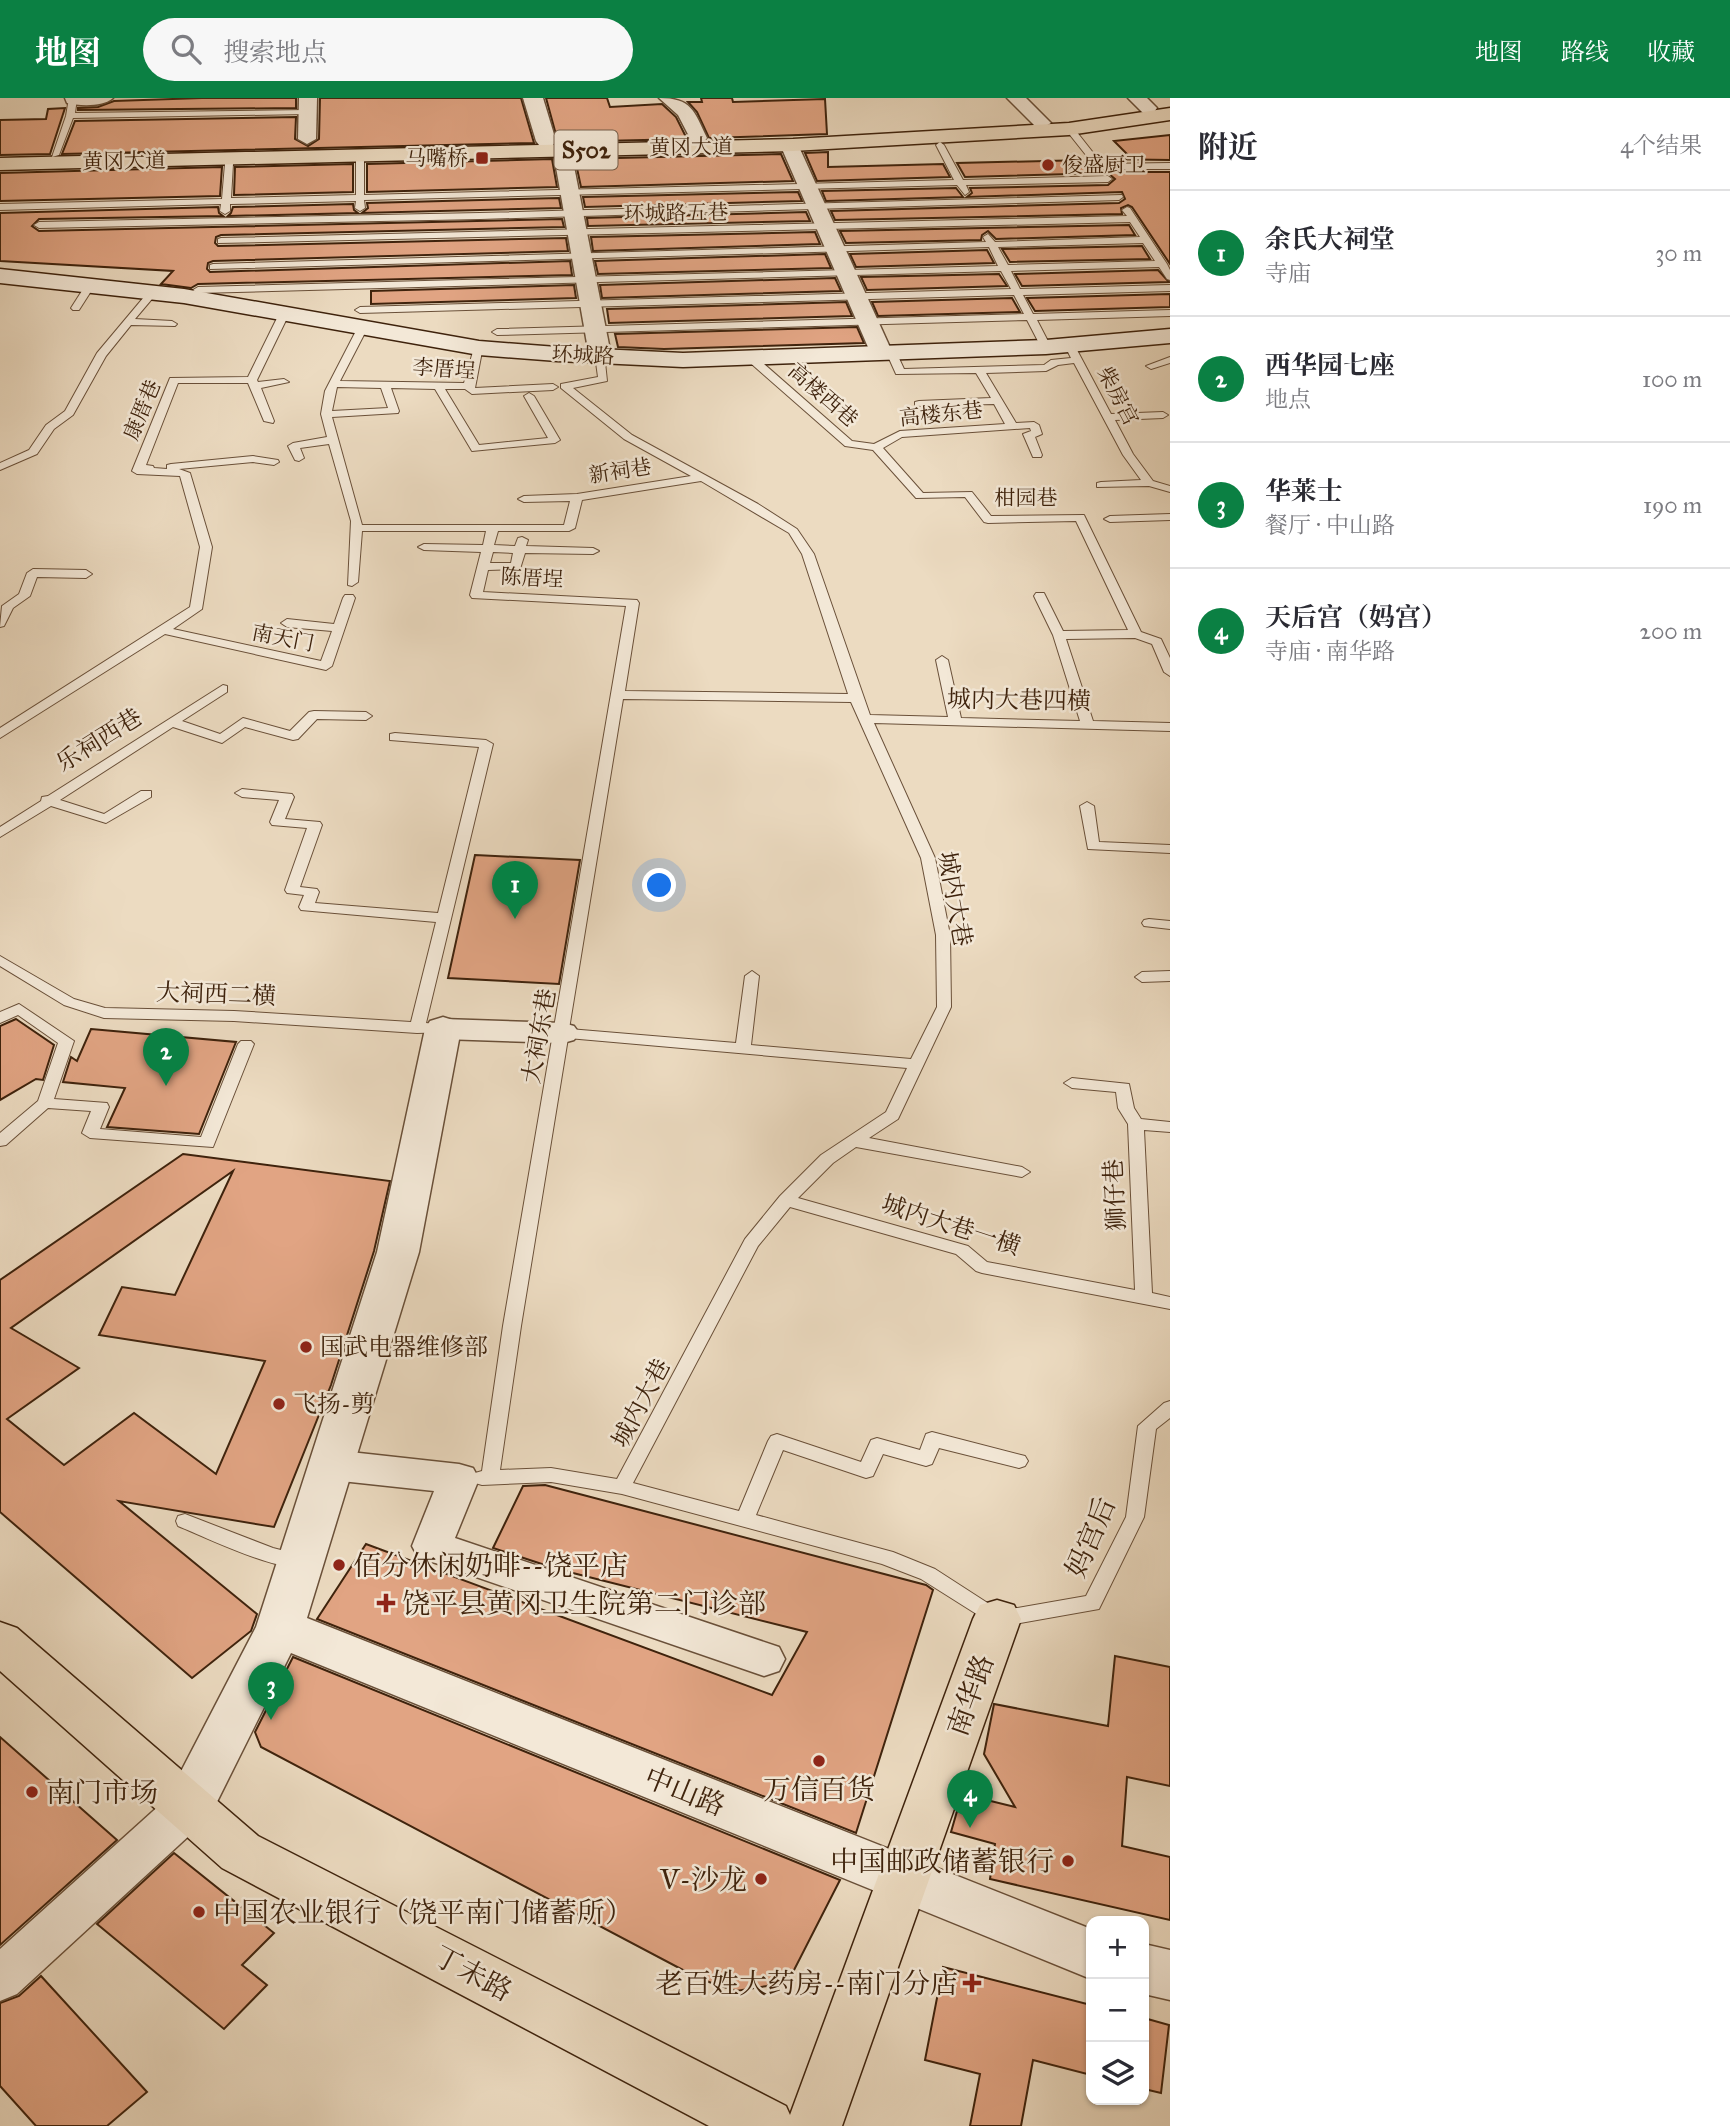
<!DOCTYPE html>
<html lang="zh">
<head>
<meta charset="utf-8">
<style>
	body { margin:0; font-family:"IM FELL Great Primer","Noto Serif SC",serif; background:#f7f7f7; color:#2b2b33 }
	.controls { position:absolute; right:21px; bottom:21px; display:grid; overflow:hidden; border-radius:14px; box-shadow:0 2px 5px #0004 }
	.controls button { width:63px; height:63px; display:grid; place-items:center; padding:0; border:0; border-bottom:2px solid #e1e1e2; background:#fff; color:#2b2b33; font:35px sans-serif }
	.you { position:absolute; left:660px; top:788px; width:24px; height:24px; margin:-18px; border:5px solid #fff; border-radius:50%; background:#1a73e8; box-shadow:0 0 0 10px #1a73e833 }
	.badge { display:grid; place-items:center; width:46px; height:46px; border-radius:50%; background:#0b8043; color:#fff; font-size:23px; font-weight:700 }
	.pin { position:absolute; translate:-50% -58px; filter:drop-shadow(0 2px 4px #0008) }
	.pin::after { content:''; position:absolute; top:37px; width:24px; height:21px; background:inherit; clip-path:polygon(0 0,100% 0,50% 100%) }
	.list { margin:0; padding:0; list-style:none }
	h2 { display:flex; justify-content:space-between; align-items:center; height:91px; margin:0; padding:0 28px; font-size:30px }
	h2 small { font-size:23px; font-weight:400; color:#7c7c81 }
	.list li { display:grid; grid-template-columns:46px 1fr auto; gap:21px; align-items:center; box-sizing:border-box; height:126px; padding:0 28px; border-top:2px solid #e1e1e2 }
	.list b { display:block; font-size:26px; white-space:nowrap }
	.list p { margin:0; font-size:23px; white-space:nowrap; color:#7c7c81 }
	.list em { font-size:23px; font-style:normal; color:#7c7c81 }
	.icon { flex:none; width:38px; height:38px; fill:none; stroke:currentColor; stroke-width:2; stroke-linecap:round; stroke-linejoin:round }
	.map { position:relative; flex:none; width:1170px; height:2028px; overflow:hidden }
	header { display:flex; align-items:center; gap:42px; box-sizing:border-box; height:98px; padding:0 35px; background:#0b8043; color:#fff }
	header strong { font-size:33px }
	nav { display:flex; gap:38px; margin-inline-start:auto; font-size:24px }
	.search { width:490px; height:63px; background:#f7f7f7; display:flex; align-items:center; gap:18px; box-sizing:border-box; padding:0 24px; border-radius:38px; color:#7c7c81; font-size:26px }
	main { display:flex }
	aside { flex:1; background:#fff }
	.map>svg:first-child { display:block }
</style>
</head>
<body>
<header>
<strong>地图</strong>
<div class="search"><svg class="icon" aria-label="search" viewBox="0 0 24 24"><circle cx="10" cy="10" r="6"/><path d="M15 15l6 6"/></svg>搜索地点</div>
<nav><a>地图</a><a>路线</a><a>收藏</a></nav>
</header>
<main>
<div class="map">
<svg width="1170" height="2028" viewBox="0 0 1170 2028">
	<rect width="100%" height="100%" fill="#ecdbc1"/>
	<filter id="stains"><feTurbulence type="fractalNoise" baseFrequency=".00286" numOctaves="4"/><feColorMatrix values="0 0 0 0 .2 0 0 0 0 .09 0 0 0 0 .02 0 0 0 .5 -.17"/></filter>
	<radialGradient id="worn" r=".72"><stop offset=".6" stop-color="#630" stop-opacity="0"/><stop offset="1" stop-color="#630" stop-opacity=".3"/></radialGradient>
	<g fill="#e1a483" stroke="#3e220c" stroke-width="2" fill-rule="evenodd">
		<polygon points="202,0 296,0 296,10 78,12 78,10 98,9 114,3"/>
		<polygon points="320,0 521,0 534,45 62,56 75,23 296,19 295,41 308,48 319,41"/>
		<polygon points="546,0 607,0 610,9 662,6 676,19 687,41 558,44"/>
		<polygon points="701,0 732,0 733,4 825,1 827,36 709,40 697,14 688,4 702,4"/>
		<polygon points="65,10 50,56 0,57 0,22 46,21 48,11"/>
		<polygon points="1170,37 1170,62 1102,61 1131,60 1114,43"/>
		<polygon points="828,54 828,69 943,66 950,79 817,83 805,55"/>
		<polygon points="781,56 793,83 581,89 575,61"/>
		<polygon points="552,61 557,89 367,94 367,66"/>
		<polygon points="1086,62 1097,74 1170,74 1170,166 1132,109 1128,107 1121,110 1122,116 835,122 831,113 1119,105 1125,101 1122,94 967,99 972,95 970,90 1108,87 1115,81 1108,75 965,79 957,65"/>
		<polygon points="353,66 353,94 234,97 235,69"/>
		<polygon points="222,69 220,98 0,103 0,75"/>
		<polygon points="956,90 963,99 826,103 822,93"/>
		<polygon points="798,94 802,103 585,109 583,99"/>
		<polygon points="559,100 561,110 362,115 368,110 367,105"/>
		<polygon points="353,106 354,112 358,115 228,118 231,115 233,109"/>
		<polygon points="218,109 219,115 223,118 39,121 32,128 39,133 562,121 564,129 221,137 216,139 215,145 218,148 566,140 568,153 213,163 208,165 207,171 210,174 570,163 572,177 198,186 191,190 161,186 173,173 0,163 0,115"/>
		<polygon points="806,114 810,123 588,128 587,120"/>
		<polygon points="1129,127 1135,137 996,141 988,133 982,137 981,142 846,145 840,133"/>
		<polygon points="815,134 820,146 593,153 591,139"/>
		<polygon points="1142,148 1150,161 1010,164 1002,151"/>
		<polygon points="987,152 994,165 856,169 850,156"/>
		<polygon points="825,156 831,170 598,176 595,163"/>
		<polygon points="1158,172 1169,184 1022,188 1015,176"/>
		<polygon points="999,176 1007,188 867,192 861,179"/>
		<polygon points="835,180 841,193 602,200 600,187"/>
		<polygon points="574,187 576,200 371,206 371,193"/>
		<polygon points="1170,196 1170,209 1035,213 1027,200"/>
		<polygon points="1012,200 1020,214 878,218 872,204"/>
		<polygon points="846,204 852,218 609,225 607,211"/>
		<polygon points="857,229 864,245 664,251 618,249 615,236"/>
		<polygon points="475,757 580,762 559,886 448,880"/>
		<polygon points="16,921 54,947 43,982 36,981 0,1002 0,928"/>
		<polygon points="91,931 236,944 199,1036 107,1029 125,990 63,984 71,959 77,963"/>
		<path d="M183,1056L390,1083L374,1153L331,1287L274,1429L119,1403L257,1516L251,1533L192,1580L0,1414V1182ZM233,1073L175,1197L122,1189L99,1237L265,1263L216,1376L134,1315L64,1367L7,1321L79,1270L11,1230Z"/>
		<polygon points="545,1387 926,1487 933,1492 856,1735 317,1521 366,1446 772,1597 807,1534 557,1471 493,1450 523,1388"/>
		<polygon points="1115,1558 1170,1569 1170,1688 1127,1679 1122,1748 1170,1759 1170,1822 990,1781 995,1746 951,1734 962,1696 1015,1709 984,1656 994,1606 1108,1628"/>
		<polygon points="293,1559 840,1782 792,1876 767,1888 736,1893 700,1881 261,1649 255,1634"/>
		<polygon points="0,1639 117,1742 0,1847"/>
		<polygon points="174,1755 274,1835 242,1867 267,1887 224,1931 97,1826"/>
		<polygon points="943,1869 1091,1907 1091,1977 1033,1962 1021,2028 970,2028 980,1976 925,1962"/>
		<polygon points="41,1878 147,1994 107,2028 36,2028 0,1988 0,1905 19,1898"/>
		<polygon points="1144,1920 1169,1927 1161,1995 1144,1991"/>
	</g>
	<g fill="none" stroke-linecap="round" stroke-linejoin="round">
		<defs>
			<g id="service">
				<polygon points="69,0 77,0 75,15 307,12 311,14 307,16 73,20 59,57 52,59 66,18"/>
				<polygon points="1070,33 1076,33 1102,66 1170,65 1170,71 1097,71 1070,37"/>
				<polygon points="940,44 944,47 963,82 1108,78 1112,81 1108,84 966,87 969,94 965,97 957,87 364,102 365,110 360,113 355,110 356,103 230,106 230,113 225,116 220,113 221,106 0,112 0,106 222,101 225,66 229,63 233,66 231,100 356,97 356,63 360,60 364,63 364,97 954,82 936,47"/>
				<polygon points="1122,97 1123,99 1119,102 480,121 39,130 34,127 39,124 480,115"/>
				<path d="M1127,109L1130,110L1167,166L1170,172V182L1167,181L1159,169L1011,173L1020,191L1170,187V193L1023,197L1033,216L1170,212V218L1037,222L1051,249L1046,252L1041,249L1027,222L497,237L492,234L497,231L1024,216L1014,197L360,215L355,212L360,209L1011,191L1001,173L198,195L193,192L198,189L998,168L989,149L210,171V167L213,166L986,144L983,139L988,136L995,144L1140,139L1130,124L218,145V141L221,140L1127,118L1122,112ZM1143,145L1155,163L1008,167L998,149Z"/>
				<polygon points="87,185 95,187 79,212 73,212 71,210"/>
				<polygon points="149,193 157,195 135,221 172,223 177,226 175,228 131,227 106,258 73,317 54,331 37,356 0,372 0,365 29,352 46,327 65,313 97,255"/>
				<polygon points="284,213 289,216 257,282 258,284 284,281 289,284 261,290 274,323 273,325 264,323 248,285 178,285 146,367 153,368 154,370 167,371 167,367 171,366 253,358 278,362 279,364 274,367 253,364 179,371 190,375 212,449 202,511 173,531 321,563 332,533 287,529 281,525 287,521 334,526 343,500 345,497 353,497 355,500 332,568 326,572 165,536 0,640 0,630 190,509 200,449 180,378 137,376 132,373 170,280 248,279 279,216"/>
				<path d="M363,226L368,229L340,283L464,285L474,250L483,248L475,290L553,286L558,289L553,292L472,296L465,291H445L479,347L548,340L524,298L529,295L534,298L560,342L555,345L472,353L435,291L391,290L399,313L398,315L332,319L362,427H564L570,403L524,404L518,401L524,398L577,396L691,378L624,341L561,290V286L598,279L595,257L604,255L607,283L573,290L632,337L758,406L797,431L814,456L870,617L948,619L936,562L942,558L948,562L961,620L1080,623L1053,537L1034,498L1036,495H1044L1063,533L1128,532L1076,423L988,425L984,424L965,399L916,400L873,352L845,348L747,262V258H755L852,343L874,346L900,333L1005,326L994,306L915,308V304L919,303L991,300L976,275L896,276L887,256L892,253L897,256L904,271L1044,267L1051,262L1071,260L1068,254L1073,251L1077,252L1111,316L1163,314L1168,317L1163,320L1115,322L1133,356L1153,383L1170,388V394L1149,388L1097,389V385L1101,384L1141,382L1123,357L1074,265L1058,267L1046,273L986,275L1016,325L1034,324L1039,327L1042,336L1035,339L1042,357L1041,359H1033L1023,336L1031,333L1030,330L902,339L883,350L923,395L972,394L991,418L1084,417L1141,534L1161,541L1170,560V578L1164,574L1152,546L1135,540L1066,541L1093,623L1170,625V633L874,625L935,760L950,837L951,909L898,1021L869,1040L1022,1069L1030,1074L1022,1079L856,1049L833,1065L798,1100L968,1148L987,1164L1135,1192L1128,1026L1118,1010L1116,994L1072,990L1064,985L1072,980L1129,986L1134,1010L1141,1021L1170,1024V1034L1144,1032L1152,1195L1170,1199V1211L982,1175L976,1173L956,1156L790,1109L758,1148L633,1385L739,1413L768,1343L771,1338L777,1336L861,1364L871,1342L877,1340L920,1352L926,1336L932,1334L1025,1358L1028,1363L1025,1368L1019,1370L939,1350L932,1366L926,1368L883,1356L873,1378L866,1380L783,1352L756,1417L893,1454L935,1471L1000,1513L1086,1498L1126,1419L1138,1328L1164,1305L1170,1303V1320L1156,1331L1144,1419L1099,1511L997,1529L921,1481L882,1466L622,1396L551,1384L482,1387L475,1385L473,1380L475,1375L482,1373L503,1228L626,508L472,500L470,497L481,454L424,452L418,449L424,446L483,447L486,433H362L358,484L352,488L348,487L351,423L329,346L300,350L304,360L299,363L295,362L288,348L293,345L327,339L321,316L325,293L358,229ZM337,289L381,290L388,310L332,313ZM701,383L789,435L802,456L848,596L625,593L639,505L637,502L483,494L488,472L520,471L525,455L593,456L599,453L593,450L526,448L528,442L522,439L518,440L515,448L494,447L498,433H569L575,430L582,402ZM493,454L513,455L511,465H490ZM623,601L851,604L921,760L936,837L937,909L911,961L751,947L759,878L752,873L745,878L736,945L569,931ZM568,940L907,970L886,1014L821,1057L780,1098L745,1141L617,1381L551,1370L500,1372L521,1228Z"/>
				<polygon points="1170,259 1170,265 1151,271 1146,268"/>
				<polygon points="1170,416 1170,422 1110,424 1104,421 1110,418"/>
				<polygon points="33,471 86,472 92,476 86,480 37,479 30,498 13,510 4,528 0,529 2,508 19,496 27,475"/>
				<polygon points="223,587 227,588 227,594 182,623 220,636 243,620 290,633 309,614 314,613 366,614 372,618 366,622 317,621 298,641 293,642 245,629 222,645 173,629 60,702 104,716 141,693 151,693 151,699 106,725 51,708 0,739 0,729 41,703 42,699 48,698"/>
				<polygon points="395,635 486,642 493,646 426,925 448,928 451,931 448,934 417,935 234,923 104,920 64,907 0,868 0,858 74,901 105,910 234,913 411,924 436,824 301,812 299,809 304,797 287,795 285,792 307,730 272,727 270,724 279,702 242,699 235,695 242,691 292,696 294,699 285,721 320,724 322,727 300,789 317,791 319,794 315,805 438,815 479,649 390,642 390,636"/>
				<polygon points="1087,704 1094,708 1099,744 1170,747 1170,755 1088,751 1080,708"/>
				<polygon points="1149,821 1170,823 1170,831 1144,828 1142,825 1144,822"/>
				<polygon points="1170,873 1170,883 1142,884 1135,879 1142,874"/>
				<polygon points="19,906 74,943 54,1001 107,1005 109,1009 100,1031 201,1039 238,946 241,943 251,943 254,946 213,1049 90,1040 82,1035 91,1013 48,1010 6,1047 0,1048 0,1035 38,1003 58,945 18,917 0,925 0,914"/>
				<path d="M185,1416L273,1450L304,1458L307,1463L304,1468C281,1476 203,1438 178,1428L176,1423L178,1418Z"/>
			</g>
			<g id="minor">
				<path d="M65,0H113C104,9 79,8 67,5Z"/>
				<polygon points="299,0 317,0 316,41 307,46 298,41"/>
				<path d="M659,0C692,0 694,13 707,40L704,44H692L678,17Z"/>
				<polygon points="1007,0 1026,0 1051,25 1042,30 1036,29"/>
				<polygon points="1128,0 1147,0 1157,10 1154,14 1142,14"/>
				<polygon points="791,46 800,51 893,256 890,261 874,261 871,256 782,51"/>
				<polygon points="563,53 572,58 611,257 608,262 592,262 589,257 554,58"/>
				<polygon points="443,921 563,925 574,928 579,935 574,942 563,945 443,941 432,938 427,931 432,924"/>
				<polygon points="332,1352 459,1366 473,1370 479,1381 455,1440 779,1549 785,1561 779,1573 764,1578 418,1459 412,1448 434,1393 332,1382 318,1377 313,1367 318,1357"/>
				<polygon points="188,1691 204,1696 210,1710 204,1724 17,1896 0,1903 0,1851 172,1696"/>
			</g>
			<g id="tertiary">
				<polygon points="523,0 543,0 556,43 553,47 539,47 536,43"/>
				<polygon points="443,919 456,923 461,931 419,1154 307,1520 1091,1831 1091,1881 291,1555 206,1726 188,1732 170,1726 162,1710 256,1529 377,1154 425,931 430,923"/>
				<polygon points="1144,1846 1170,1852 1170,1902 1144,1896"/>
			</g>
			<polygon id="secondary" points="0,171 184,191 479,243 557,249 683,255 1046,242 1170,231 1170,245 1046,256 683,269 557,263 479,257 184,205 0,185"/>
			<g id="primary">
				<polygon points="1170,10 1170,22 1069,37 793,53 0,72 0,60 793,41 1069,25"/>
				<polygon points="997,1502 1014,1507 1021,1521 842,2028 709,2028 222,1770 0,1573 0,1524 17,1530 258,1738 786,2008 790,2017 973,1521 980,1507"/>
			</g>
		</defs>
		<use href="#service" stroke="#6a5039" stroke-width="2"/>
		<use href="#minor" stroke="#6a5039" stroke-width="3"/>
		<use href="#tertiary" stroke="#6a5039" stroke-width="3"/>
		<use href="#secondary" stroke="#3e220c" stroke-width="3"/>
		<use href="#primary" stroke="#3e220c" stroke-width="3"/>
		<use href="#service" fill="#f3e8d7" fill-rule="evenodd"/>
		<use href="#minor" fill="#f3e8d7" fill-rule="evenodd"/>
		<use href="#tertiary" fill="#f3e8d7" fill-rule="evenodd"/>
		<use href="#secondary" fill="#f3e8d7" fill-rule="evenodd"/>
		<use href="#primary" fill="#ecdbc1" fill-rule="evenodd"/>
	</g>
	<g fill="#8f2418" stroke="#f3e8d7" stroke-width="2.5">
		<rect x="475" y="53" width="14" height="14" rx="3.5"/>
		<circle cx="1048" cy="67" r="7"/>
		<circle cx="306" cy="1249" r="7"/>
		<circle cx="279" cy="1306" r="7"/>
		<circle cx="339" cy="1467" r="7"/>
		<path d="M382.5 1494.5h7v7h7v7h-7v7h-7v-7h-7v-7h7z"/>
		<circle cx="819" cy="1663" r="7"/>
		<circle cx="32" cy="1694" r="7"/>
		<circle cx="1068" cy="1763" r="7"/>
		<circle cx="761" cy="1781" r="7"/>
		<circle cx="199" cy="1814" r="7"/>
		<path d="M968.5 1874.5h7v7h7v7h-7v7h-7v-7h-7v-7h7z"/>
	</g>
	<g text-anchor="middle" stroke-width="5" stroke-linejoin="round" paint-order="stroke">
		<g font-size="21" fill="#3e220c" stroke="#f3e8d7">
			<text transform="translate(691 49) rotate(-1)" y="7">黄冈大道</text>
			<text transform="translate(124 63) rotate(-1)" y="7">黄冈大道</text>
			<text transform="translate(676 115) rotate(-1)" y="7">环城路五巷</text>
			<text transform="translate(583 257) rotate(3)" y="7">环城路</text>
			<text transform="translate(444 271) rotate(4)" y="7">李厝埕</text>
			<text transform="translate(823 297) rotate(41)" y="7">高楼西巷</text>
			<text transform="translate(1118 298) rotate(62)" y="7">柴房宫</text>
			<text transform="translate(142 312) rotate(-67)" y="7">康厝巷</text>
			<text transform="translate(941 316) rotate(-6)" y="7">高楼东巷</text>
			<text transform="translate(620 373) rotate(-9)" y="7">新祠巷</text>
			<text x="1026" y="407">柑园巷</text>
			<text transform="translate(532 480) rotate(3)" y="7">陈厝埕</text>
			<text transform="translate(283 540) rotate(11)" y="7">南天门</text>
		</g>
		<g font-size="21" fill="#3e220c" stroke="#f3e8d7" text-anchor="end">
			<text x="468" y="67">马嘴桥</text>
			<text x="1062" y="74" text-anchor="start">俊盛厨卫</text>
		</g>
		<rect fill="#f3e8d7" stroke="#745d49" stroke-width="2" x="554.5" y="32.5" width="63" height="39" rx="5"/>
		<g font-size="23" font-weight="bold" fill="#3e220c">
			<text x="586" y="60">S502</text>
		</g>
		<g font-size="24" fill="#3e220c" stroke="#f3e8d7">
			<text transform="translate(1019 602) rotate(1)" y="8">城内大巷四横</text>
			<text transform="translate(99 642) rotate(-32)" y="8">乐祠西巷</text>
			<text transform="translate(955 801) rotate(80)" y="8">城内大巷</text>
			<text transform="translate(216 896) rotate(2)" y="8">大祠西二横</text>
			<text transform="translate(539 938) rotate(-80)" y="8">大祠东巷</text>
			<text transform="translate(1115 1097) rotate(-93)" y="8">狮仔巷</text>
			<text transform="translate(951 1127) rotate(18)" y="8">城内大巷一横</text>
			<text transform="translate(641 1305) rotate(-62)" y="8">城内大巷</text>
		</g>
		<g font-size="24" fill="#3e220c" stroke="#f3e8d7" text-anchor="start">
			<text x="320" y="1257">国武电器维修部</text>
			<text x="293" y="1314">飞扬-剪</text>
		</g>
		<g font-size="28" fill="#3e220c" stroke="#f3e8d7">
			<text transform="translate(1090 1439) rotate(-67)" y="10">妈宫后</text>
			<text transform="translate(970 1597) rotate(-70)" y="10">南华路</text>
			<text transform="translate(685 1693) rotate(22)" y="10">中山路</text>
			<text transform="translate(473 1875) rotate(28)" y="10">丁未路</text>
		</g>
		<g font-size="28" fill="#3e220c" stroke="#f3e8d7" text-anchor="start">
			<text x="353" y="1477">佰分休闲奶啡--饶平店</text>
			<text x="402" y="1515">饶平县黄冈卫生院第二门诊部</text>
			<text x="819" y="1701" text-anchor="middle">万信百货</text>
			<text x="46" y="1704">南门市场</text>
			<text x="1054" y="1773" text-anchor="end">中国邮政储蓄银行</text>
			<text x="747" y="1791" text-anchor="end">V-沙龙</text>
			<text x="213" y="1824">中国农业银行（饶平南门储蓄所）</text>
			<text x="958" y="1895" text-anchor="end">老百姓大药房--南门分店</text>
		</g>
	</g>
	<rect width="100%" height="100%" filter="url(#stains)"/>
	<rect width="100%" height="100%" fill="url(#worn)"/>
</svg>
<div class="controls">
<button>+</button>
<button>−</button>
<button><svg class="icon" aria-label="layers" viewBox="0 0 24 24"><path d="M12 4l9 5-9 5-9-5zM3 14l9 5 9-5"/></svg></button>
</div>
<div class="you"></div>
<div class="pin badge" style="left:515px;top:821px">1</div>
<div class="pin badge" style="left:166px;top:988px">2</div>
<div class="pin badge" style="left:271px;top:1622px">3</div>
<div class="pin badge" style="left:970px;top:1730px">4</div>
</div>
<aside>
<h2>附近<small>4个结果</small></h2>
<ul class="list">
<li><span class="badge">1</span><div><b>余氏大祠堂</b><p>寺庙</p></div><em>30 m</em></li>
<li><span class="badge">2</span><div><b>西华园七座</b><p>地点</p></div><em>100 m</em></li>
<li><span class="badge">3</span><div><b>华莱士</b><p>餐厅 · 中山路</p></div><em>190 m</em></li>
<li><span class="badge">4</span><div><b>天后宫（妈宫）</b><p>寺庙 · 南华路</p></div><em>200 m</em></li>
</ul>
</aside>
</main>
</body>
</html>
